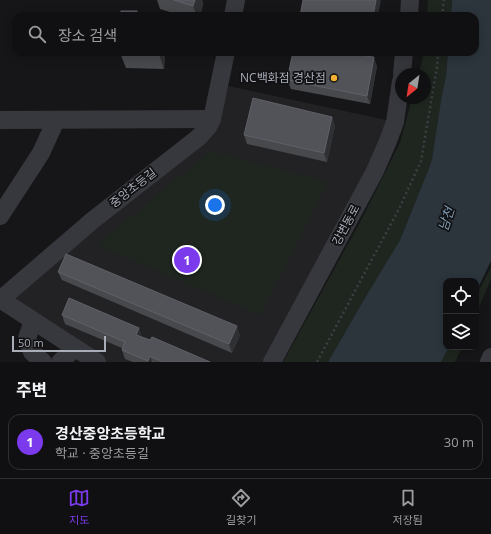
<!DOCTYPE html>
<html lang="ko">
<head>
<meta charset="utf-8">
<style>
	body { margin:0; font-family:"Open Sans","Noto Sans KR",sans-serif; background:#19191b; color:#f1f3f6 }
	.controls { position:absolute; right:12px; bottom:12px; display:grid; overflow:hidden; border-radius:8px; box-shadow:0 2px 10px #0003 }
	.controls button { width:36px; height:36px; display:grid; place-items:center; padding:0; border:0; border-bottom:1px solid #303032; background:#101012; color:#f1f3f6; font:20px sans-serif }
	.compass { position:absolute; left:395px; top:68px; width:36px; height:36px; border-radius:50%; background:#101012; box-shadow:0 2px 10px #0003; rotate:210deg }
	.scale { position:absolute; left:12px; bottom:10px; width:94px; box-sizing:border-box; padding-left:4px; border:2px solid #a8adb8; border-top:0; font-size:11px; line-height:14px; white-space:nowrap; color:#a8adb8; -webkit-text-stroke:3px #111113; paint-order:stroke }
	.you { position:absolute; left:215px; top:205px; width:14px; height:14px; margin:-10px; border:3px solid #fff; border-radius:50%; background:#1a73e8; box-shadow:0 0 0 6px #1a73e833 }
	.badge { display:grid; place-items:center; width:26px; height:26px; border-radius:50%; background:#7c3aed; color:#fff; font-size:13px; font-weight:700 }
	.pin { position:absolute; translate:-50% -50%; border:2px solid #fff; box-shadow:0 1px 4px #0006 }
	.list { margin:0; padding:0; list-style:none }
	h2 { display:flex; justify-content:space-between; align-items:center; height:52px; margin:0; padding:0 16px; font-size:17px }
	h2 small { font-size:13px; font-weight:400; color:#9c9d9f }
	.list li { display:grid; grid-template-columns:26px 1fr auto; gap:12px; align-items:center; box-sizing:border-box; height:56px; margin:0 8px 8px; padding:0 8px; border:1px solid #303032; border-radius:12px }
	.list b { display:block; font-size:15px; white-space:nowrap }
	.list p { margin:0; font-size:13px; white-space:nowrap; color:#9c9d9f }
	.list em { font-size:13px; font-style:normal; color:#9c9d9f }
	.icon { flex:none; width:22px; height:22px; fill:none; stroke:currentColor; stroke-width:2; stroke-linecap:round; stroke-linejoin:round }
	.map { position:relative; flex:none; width:491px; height:362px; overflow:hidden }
	.search { position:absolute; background:#101012; box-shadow:0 2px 10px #0003; left:12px; right:12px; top:12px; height:44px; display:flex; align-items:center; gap:10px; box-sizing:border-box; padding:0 14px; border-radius:12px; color:#9c9d9f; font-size:15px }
	.sheet { height:116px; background:#101012 }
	nav { display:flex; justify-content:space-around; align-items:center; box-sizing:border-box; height:56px; border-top:1px solid #303032; background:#101012; font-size:11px; color:#9c9d9f }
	nav a { display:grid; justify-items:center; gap:2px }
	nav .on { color:#7c3aed }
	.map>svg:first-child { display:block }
</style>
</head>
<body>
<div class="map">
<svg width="491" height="362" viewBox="0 0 491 362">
	<rect width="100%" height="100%" fill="#161618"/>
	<polygon fill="#222225" points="219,84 395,122 272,362 95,362 1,300 199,137"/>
	<g fill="#1e261f">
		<polygon points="428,0 452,0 451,16 427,16"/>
		<polygon points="424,52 448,52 446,75 441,100 432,159 429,168 400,240 366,296 328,362 283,362 358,226 400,143 412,98 425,98 425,74 419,74"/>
		<polygon points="210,151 328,182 260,315 97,245"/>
		<polygon points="491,267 491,279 476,314 476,296"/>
		<polygon points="449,347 462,347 455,362 441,362"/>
	</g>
	<polygon fill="#2c353c" points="452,0 491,0 491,261 476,292 476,281 446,281 446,347 449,347 441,362 328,362 366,296 400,240 429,168 432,159 441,100 446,75 448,52 475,52 475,16 451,16"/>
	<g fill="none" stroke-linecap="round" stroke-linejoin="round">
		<g stroke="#3d3f44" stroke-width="2.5" stroke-dasharray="2 3" stroke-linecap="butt">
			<polyline points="442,16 444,0"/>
			<polyline points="317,362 356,289 399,209 421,161 437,67 438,52"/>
		</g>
		<g stroke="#37383d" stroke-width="18">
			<polyline points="233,16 236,0"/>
			<polyline points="409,16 410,0"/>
			<polyline points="402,74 404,52"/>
			<polyline points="0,120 212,119"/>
			<polyline points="0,216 41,153 56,120"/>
			<polyline points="0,299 97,362"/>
			<polyline points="0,300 93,220 199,137 208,127 212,119 226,52"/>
			<polyline points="33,321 27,338 32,352 43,362"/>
			<polyline points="60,362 75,348"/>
			<polyline points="272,362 375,171 388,141 395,122 401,81"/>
			<polyline points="489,362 491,357"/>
		</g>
	</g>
	<g fill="#47494d">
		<polygon points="157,0 202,0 203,4 200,16 183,16 160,9"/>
		<polygon points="165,52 164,69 126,68 120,53"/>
		<polygon points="370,57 377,66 370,104 291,89 287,80"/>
		<polygon points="332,117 335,126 327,162 247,144 244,135"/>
		<polygon points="58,272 240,335 232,353 62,280"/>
		<polygon points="62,315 142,337 210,362 133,362 125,359 122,350 122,348 65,324"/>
	</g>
	<g fill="#2f3033">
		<polygon points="195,0 202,0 203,4 200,16 197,16 193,6"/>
		<polygon points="376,0 381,0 378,16 373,16"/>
		<polygon points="159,52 165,52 164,69 159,54"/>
		<polygon points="366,52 371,52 369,65 365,56"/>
		<polygon points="374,57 377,66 370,104 367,96"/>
		<polygon points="332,117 335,126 327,162 324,153"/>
		<polygon points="237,326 240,335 232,353 229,344"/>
		<polygon points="139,328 142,337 140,343 136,335"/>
		<polygon points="150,356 152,362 148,362 148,361"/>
	</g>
	<g fill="#525359" stroke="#5f6168">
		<polygon points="174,0 195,0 193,6"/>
		<polygon points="303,0 376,0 373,16 300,16"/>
		<rect x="121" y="11" width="16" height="5"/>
		<polygon points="120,52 159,52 159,54 120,53"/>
		<polygon points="293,52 366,52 365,56 374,57 367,96 287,80"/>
		<polygon points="253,98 332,117 324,153 244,135"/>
		<polygon points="66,254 237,326 229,344 58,272"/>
		<polygon points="69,298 139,328 136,335 150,340 152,337 210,362 163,362 150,356 148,361 122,350 125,342 62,315"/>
	</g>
	<circle fill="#f2b134" stroke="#111113" stroke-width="1.5" cx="334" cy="78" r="4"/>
	<g text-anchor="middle" stroke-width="3.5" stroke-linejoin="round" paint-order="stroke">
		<g font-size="12" fill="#a8adb8" stroke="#111113" text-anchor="end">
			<text x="326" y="82">NC백화점 경산점</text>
		</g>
		<g font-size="12" fill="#a8adb8" stroke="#111113">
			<text transform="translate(133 188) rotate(-38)" y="4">중앙초등길</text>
			<text transform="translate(346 225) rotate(-62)" y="4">강변동로</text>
		</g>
		<g font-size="13" font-style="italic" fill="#7f9bb3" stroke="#111113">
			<text transform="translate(446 219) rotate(-72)" y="5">남천</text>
		</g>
	</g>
</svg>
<div class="controls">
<button><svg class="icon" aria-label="locate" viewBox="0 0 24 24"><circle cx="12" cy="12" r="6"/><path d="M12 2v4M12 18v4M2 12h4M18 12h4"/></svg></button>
<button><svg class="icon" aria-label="layers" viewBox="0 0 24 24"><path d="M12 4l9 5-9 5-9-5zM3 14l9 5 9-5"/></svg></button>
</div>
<svg class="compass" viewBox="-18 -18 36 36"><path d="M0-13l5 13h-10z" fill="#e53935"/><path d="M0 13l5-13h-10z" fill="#9c9d9f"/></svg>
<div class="scale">50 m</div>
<div class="you"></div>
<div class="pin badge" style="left:187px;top:260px">1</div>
<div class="search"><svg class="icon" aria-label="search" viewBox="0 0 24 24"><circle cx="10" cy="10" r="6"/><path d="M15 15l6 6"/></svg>장소 검색</div>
</div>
<section class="sheet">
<h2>주변<small></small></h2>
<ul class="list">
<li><span class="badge">1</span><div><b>경산중앙초등학교</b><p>학교 · 중앙초등길</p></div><em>30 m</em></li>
</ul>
</section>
<nav>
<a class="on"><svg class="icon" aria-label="map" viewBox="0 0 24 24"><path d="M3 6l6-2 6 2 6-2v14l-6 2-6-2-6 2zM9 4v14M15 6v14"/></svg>지도</a>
<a><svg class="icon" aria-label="directions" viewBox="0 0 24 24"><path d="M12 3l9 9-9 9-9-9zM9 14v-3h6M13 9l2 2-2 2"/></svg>길찾기</a>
<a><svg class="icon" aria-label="saved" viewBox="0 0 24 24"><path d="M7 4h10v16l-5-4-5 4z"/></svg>저장됨</a>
</nav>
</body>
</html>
